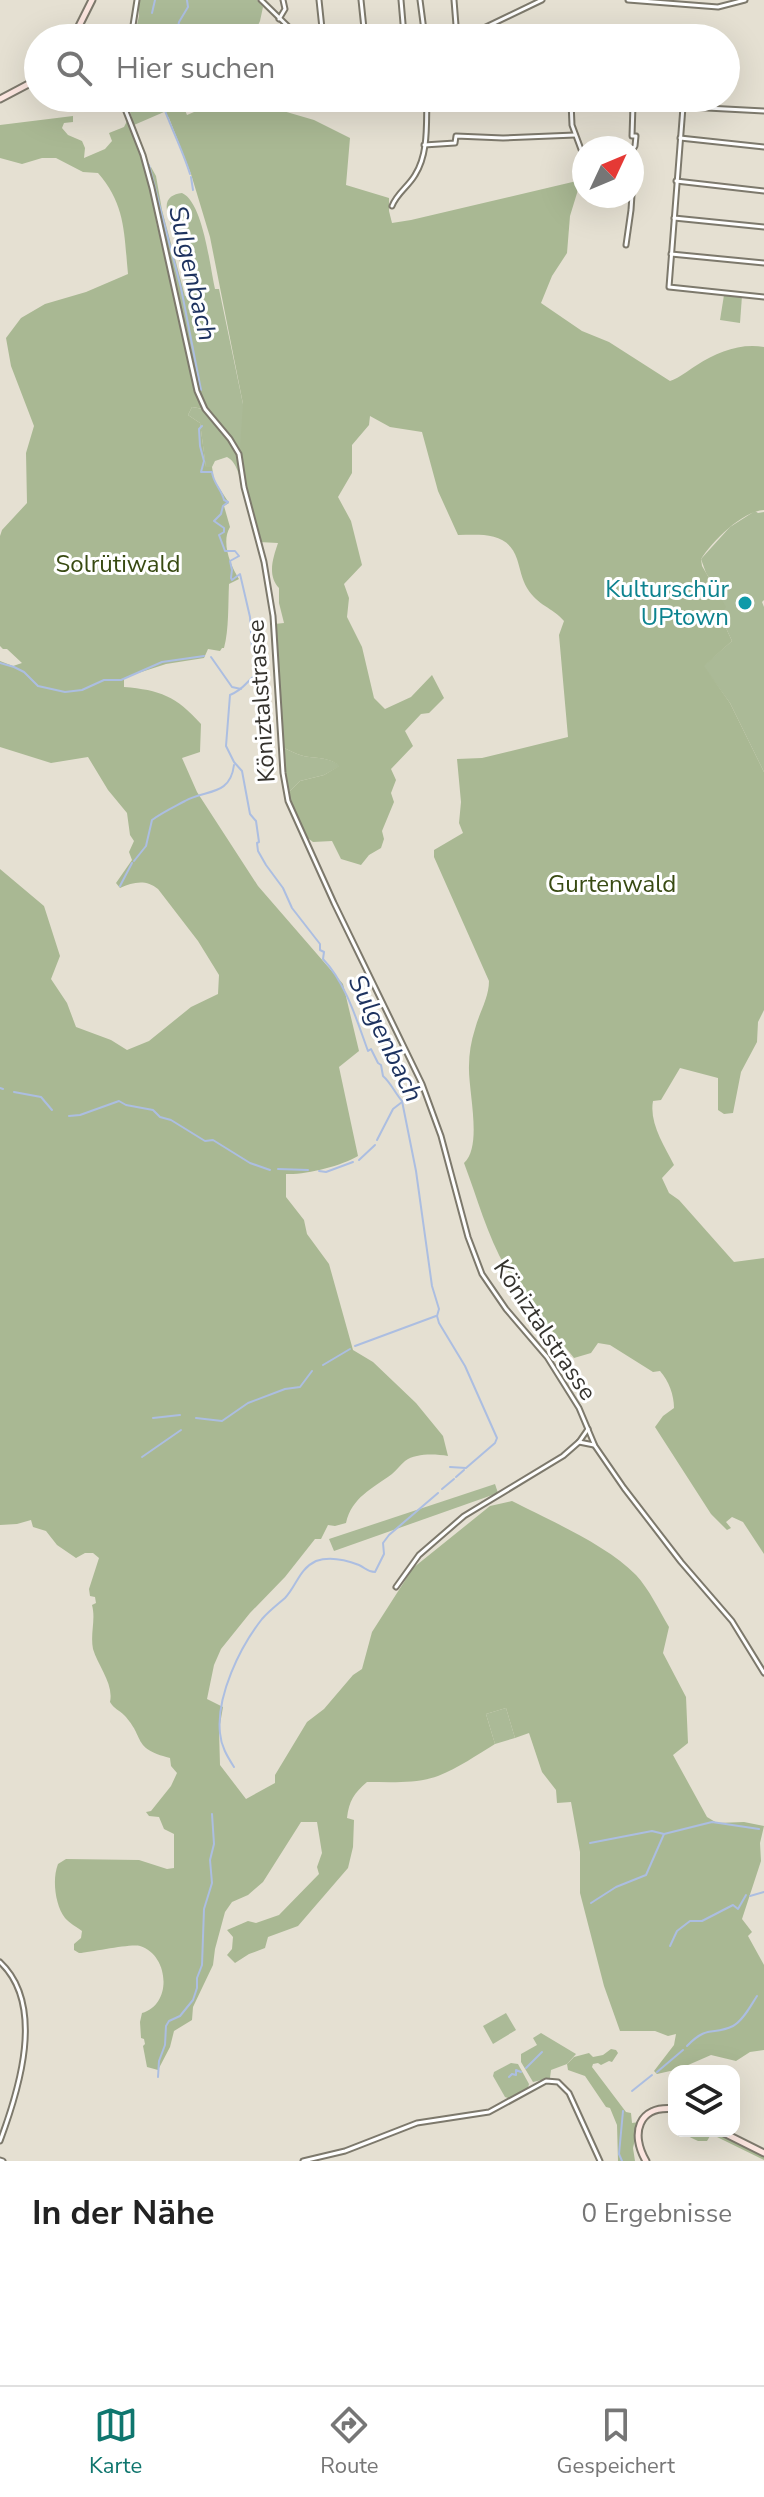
<!DOCTYPE html>
<html lang="de">
<head>
<meta charset="utf-8">
<style>
	body { margin:0; font-family:"Nunito Sans",sans-serif; background:#f6f6f6; color:#222 }
	.controls { position:absolute; right:24px; bottom:24px; display:grid; overflow:hidden; border-radius:16px; box-shadow:0 8px 32px #0002 }
	.controls button { width:72px; height:72px; display:grid; place-items:center; padding:0; border:0; border-bottom:2px solid #e0e0e0; background:#fff; color:#222; font:40px sans-serif }
	.compass { position:absolute; left:572px; top:136px; width:72px; height:72px; border-radius:50%; background:#fff; box-shadow:0 8px 32px #0002; rotate:46deg }
	.list { margin:0; padding:0; list-style:none }
	h2 { display:flex; justify-content:space-between; align-items:center; height:104px; margin:0; padding:0 32px; font-size:34px }
	h2 small { font-size:26px; font-weight:400; color:#767676 }
	.icon { flex:none; width:44px; height:44px; fill:none; stroke:currentColor; stroke-width:2; stroke-linecap:round; stroke-linejoin:round }
	.map { position:relative; flex:none; width:764px; height:2161px; overflow:hidden }
	.search { position:absolute; background:#fff; box-shadow:0 8px 32px #0002; left:24px; right:24px; top:24px; height:88px; display:flex; align-items:center; gap:20px; box-sizing:border-box; padding:0 28px; border-radius:44px; color:#767676; font-size:30px }
	.sheet { height:224px; background:#fff }
	nav { display:flex; justify-content:space-around; align-items:center; box-sizing:border-box; height:112px; border-top:2px solid #e0e0e0; background:#fff; font-size:22px; color:#767676 }
	nav a { display:grid; justify-items:center; gap:4px }
	nav .on { color:#0f766e }
	.map>svg:first-child { display:block }
</style>
</head>
<body>
<div class="map">
<svg width="764" height="2161" viewBox="0 0 764 2161">
	<rect width="100%" height="100%" fill="#e5e0d2"/>
	<g fill="#abba97">
		<polygon points="139,0 257,0 263,7 260,21 252,38 134,38 139,16"/>
		<polygon points="126,98 172,98 162,108 164,112 134,125"/>
		<path d="M151,167L156,176L162,210L185,296L188,295L167,210C165,199 172,194 182,193C203,202 210,267 215,289H219L243,404L244,487C238,476 238,463 227,457L215,461L212,467L206,468L200,423L188,415L192,407L203,409L197,391L183,318L156,222L155,202L146,168Z"/>
		<polygon points="724,295 742,296 740,323 720,320"/>
		<polygon points="755,511 758,513 764,512 764,600 762,602 764,607 764,772 730,703 703,666 732,641 720,615 717,590 706,573 701,559 730,527"/>
		<path d="M281,747C287,749 294,753 300,755C313,759 329,756 340,766L324,775L300,781L287,794Z"/>
		<polygon points="495,1484 498,1493 334,1551 329,1539"/>
		<polygon points="506,1708 515,1738 495,1744 486,1714"/>
		<polygon points="506,2013 516,2030 493,2044 483,2026"/>
		<polygon points="541,2033 576,2054 567,2064 551,2070 550,2078 533,2082 521,2062 521,2054 537,2045 533,2038"/>
		<polygon points="511,2063 518,2064 529,2084 528,2088 511,2099 505,2097 493,2076 494,2072"/>
	</g>
	<g fill="#a9b893">
		<path d="M172,98H180L187,115L215,103L266,106L314,120L350,138L346,185L389,198V211L392,223L411,220L581,180L570,216L567,253L552,276L541,303L582,331L609,342L670,381C681,377 687,371 697,365C717,352 740,343 764,347V510C742,511 712,542 701,559L702,566L726,607L720,615L732,641L704,666L730,703L764,772V1010L758,1022L757,1042L741,1072L733,1113L724,1114L718,1110V1078L680,1068L661,1100L653,1101C649,1123 664,1145 674,1165L662,1178L669,1193L679,1200L734,1262L764,1258V1554L743,1522L732,1517L726,1522L731,1528L727,1530L711,1514L655,1427L663,1416L674,1408C674,1395 669,1381 660,1371L653,1372L610,1345L598,1343L591,1353L574,1358C551,1329 525,1300 506,1268C487,1235 477,1197 464,1163C483,1146 468,1091 469,1066C469,1054 471,1041 475,1029C479,1013 489,998 489,981L434,857V850L463,833L459,823L461,802L457,759L482,758L568,737L559,635L564,621C552,607 538,606 527,588C522,580 520,568 517,559C508,531 481,535 458,535L438,491L422,432L390,427L370,416L369,425L352,445V473L338,497L351,521L362,565L344,584L349,598L347,617L362,647L374,698L385,709L411,697L432,675L444,698L429,713L421,714L405,731L413,746L391,769L396,780L391,793L394,802L382,831L384,839L381,848L369,855L361,865L341,859L332,841L313,842L305,836L287,794L300,781L324,775L339,766C329,756 312,759 300,755C294,753 287,749 281,747L274,624L284,623L279,603V588C267,575 273,558 278,543L259,542L244,487L240,449L243,404L210,237L191,174L169,118L162,108Z"/>
		<path d="M73,116V122L64,123L62,128L68,135L82,141L85,148L84,158L105,149L112,141L109,133L124,127L127,121L146,168L155,202L156,222L183,318L197,391L204,409L192,407L188,415L200,423L206,467H212L214,480L229,503L224,506L230,527C221,542 230,565 239,579L229,584C228,605 229,629 224,648H222L220,651L208,649L204,658L166,664L129,676L124,679V687C160,690 176,696 201,724L200,752L182,758L197,792L258,886L343,984L359,1051L339,1067L358,1156C341,1166 306,1175 286,1174V1197L304,1220L307,1234L329,1264L353,1350L373,1362L416,1403L443,1436L448,1456C435,1454 416,1453 405,1461C400,1465 397,1470 392,1474C372,1489 352,1497 346,1523L335,1526L328,1525L321,1539H315L285,1577L250,1613L221,1649L214,1665L207,1699L223,1707L219,1730L220,1765L246,1799L275,1783V1775L307,1722L324,1709L353,1675L362,1669L372,1632L413,1568L490,1506L512,1501C549,1520 607,1545 636,1575C649,1589 659,1610 669,1627L663,1653L686,1697L688,1743L673,1755L707,1817L717,1823L744,1822L764,1826L760,1843L761,1861L742,1919L752,1932L748,1936L764,1965V2050L750,2052L736,2061L711,2055L679,2069L657,2074L654,2071L674,2045L676,2034L668,2036L655,2031H620L604,1986L580,1893V1852L571,1802L557,1803L556,1790L542,1772L529,1733L515,1738L506,1708L486,1714L495,1744C477,1755 458,1768 438,1776C416,1784 390,1782 367,1782C354,1793 349,1801 347,1818L354,1820L353,1847L348,1868L298,1926L268,1937L265,1948L249,1954L235,1963L227,1955L232,1949L233,1937L227,1930L248,1921L256,1923L279,1915L319,1874L317,1867L322,1853L317,1822H301L263,1882L248,1895L232,1902L225,1912L215,1949L213,1965L193,2007L192,2020L174,2031L170,2047L158,2070L147,2067L143,2046L145,2044L144,2039L141,2038L140,2022L142,2013C173,2004 169,1955 140,1946C132,1943 92,1952 79,1953L74,1950V1944L81,1938L82,1931C77,1927 69,1923 65,1918C55,1905 52,1879 58,1864L66,1859L139,1860L167,1869L174,1868V1834L164,1829L159,1817L149,1816L146,1812L151,1811L171,1786L177,1773L171,1766L170,1758C131,1748 146,1738 124,1715C119,1710 114,1709 110,1702C114,1684 98,1666 93,1649C90,1633 96,1620 92,1605L96,1603L95,1597L90,1596L89,1589L99,1558L93,1553H85L76,1558L57,1545L46,1531L33,1527L31,1520L17,1524L0,1525V869L44,906L60,956L51,979L67,1003L76,1027L111,1040L127,1050L149,1041L191,1007L218,994L219,975L198,941L158,889C146,879 133,882 120,888L116,883L132,860L129,852L134,841L130,835L127,813L108,790L88,757L51,763L0,747V661L13,666L22,663L7,649H3L0,646V536L2,530L27,503L26,453L34,426L11,366L6,338L21,318L45,304L86,292L128,274C124,234 126,205 98,173L83,172L56,158H42L22,164L0,158V125Z"/>
		<polygon points="611,2049 616,2050 618,2053 612,2062 609,2061 601,2065 598,2063 593,2064 592,2067 626,2112 631,2113 632,2123 639,2122 633,2148 635,2161 618,2161 617,2125 610,2108 606,2107 585,2076 568,2070 567,2064 574,2057 589,2053 593,2057 603,2055"/>
		<polygon points="677,2131 716,2131 764,2155 764,2160 717,2137 710,2136 707,2141 698,2141"/>
	</g>
	<g fill="none" stroke-linecap="round" stroke-linejoin="round">
		<g stroke="#acbee1" stroke-width="2">
			<polyline points="152,13 155,0"/>
			<polyline points="176,38 179,22 188,7 187,0"/>
			<path d="M161,100C169,124 182,148 190,174"/>
			<polyline points="149,165 181,288 201,390"/>
			<polyline points="191,177 193,190"/>
			<path d="M202,426L199,429L200,446L204,461L201,472H212C213,483 222,490 224,500L228,502L223,506L221,514L214,521L224,528V532L219,535L225,551H235L239,556L230,561L232,570L231,578L232,580L240,574L250,617L252,648L254,651L255,662"/>
			<polyline points="211,657 232,687 241,689"/>
			<polyline points="0,663 14,667 24,672 38,686 65,692 82,690 104,680 121,680 162,662 204,656"/>
			<path d="M255,667L257,674C244,683 246,688 230,695L226,746L234,762L242,771L250,814L256,821L259,842L257,843L258,851L266,865L283,888L292,908L320,944V950L324,952L323,959C346,983 357,1021 368,1051L371,1049L378,1063L381,1065L383,1076C391,1083 395,1093 402,1101L416,1171L432,1286L439,1309L437,1316L439,1323L465,1366L497,1438L495,1443L466,1468L450,1467"/>
			<path d="M134,861L146,846L152,820C163,812 174,807 185,801C205,789 230,797 234,765"/>
			<polyline points="120,886 132,863"/>
			<polyline points="0,1088 3,1089"/>
			<polyline points="14,1092 41,1097 52,1110"/>
			<polyline points="69,1116 80,1115 119,1101 126,1105 153,1110 160,1117 171,1120 205,1141 213,1140 250,1163 270,1170"/>
			<polyline points="377,1140 393,1109 402,1102"/>
			<polyline points="359,1160 375,1145"/>
			<polyline points="278,1169 308,1170"/>
			<polyline points="319,1171 326,1172 353,1162"/>
			<polyline points="355,1346 436,1316"/>
			<polyline points="323,1365 350,1349"/>
			<polyline points="153,1418 180,1415"/>
			<polyline points="196,1418 222,1421 248,1403 285,1389 300,1387 312,1371"/>
			<polyline points="142,1457 181,1430"/>
			<polyline points="456,1477 464,1470"/>
			<polyline points="442,1489 454,1479"/>
			<path d="M234,1767C227,1756 221,1746 220,1733C216,1696 240,1647 262,1619C269,1611 277,1605 285,1598C297,1585 299,1569 316,1561C330,1556 346,1560 359,1565C366,1568 367,1572 375,1572L384,1554L383,1543L389,1535L438,1493"/>
			<polyline points="590,1843 652,1831 664,1834 712,1822 759,1829"/>
			<polyline points="750,1896 764,1892"/>
			<polyline points="591,1903 616,1887 646,1875 664,1834"/>
			<polyline points="670,1946 677,1931 690,1921 702,1921 733,1905 738,1909 746,1895"/>
			<path d="M687,2046C708,2024 713,2036 733,2026C743,2021 751,2005 757,1996"/>
			<polyline points="526,2068 542,2052"/>
			<polyline points="657,2072 683,2050"/>
			<polyline points="158,2077 159,2061 165,2045 166,2026 169,2021 180,2016 193,2000 197,1988 197,1978 202,1965 204,1909 212,1883 210,1860 214,1844 212,1814"/>
			<polyline points="509,2077 512,2074 516,2075 516,2070 521,2072"/>
			<polyline points="632,2091 652,2075"/>
			<polyline points="622,2161 619,2154 623,2111"/>
		</g>
		<defs>
			<g id="street">
				<polyline points="261,0 300,38"/>
				<polyline points="319,0 323,38"/>
				<polyline points="361,0 365,38"/>
				<polyline points="401,0 404,35"/>
				<polyline points="420,0 425,38"/>
				<polyline points="454,0 457,38"/>
				<polyline points="628,0 718,7 745,0"/>
				<polyline points="279,19 285,9 283,0"/>
				<polyline points="131,38 137,0"/>
				<polyline points="377,38 424,33"/>
				<polyline points="463,38 542,0"/>
				<polyline points="123,98 125,109 143,155 152,188 197,391 205,409 230,439 239,454 244,487 264,562 273,616 283,773 288,801 334,903 422,1084 441,1136 468,1237 482,1274 506,1309 547,1357 579,1408 595,1446 624,1488 681,1562 732,1621 764,1673"/>
				<polyline points="516,98 764,111"/>
				<polyline points="571,102 572,125 582,152"/>
				<polyline points="683,107 669,287 764,297"/>
				<polyline points="680,138 764,147"/>
				<polyline points="424,145 455,143 456,136 503,138 575,135"/>
				<polyline points="632,151 635,146 636,136 632,136 633,105"/>
				<polyline points="676,181 764,191"/>
				<path d="M392,206C397,193 408,187 415,175C429,153 426,123 427,98"/>
				<polyline points="674,218 764,227"/>
				<polyline points="626,245 631,210 634,164 632,160"/>
				<polyline points="671,254 764,263"/>
				<polyline points="579,1442 594,1445"/>
				<polyline points="396,1587 419,1555 464,1516 563,1456 579,1442 588,1429"/>
				<path d="M0,1962C46,2005 19,2090 0,2141"/>
				<polyline points="0,2160 3,2161"/>
				<polyline points="303,2161 345,2151 417,2123 489,2112 546,2081 558,2082 569,2093 600,2161"/>
			</g>
			<g id="secondary">
				<polyline points="73,38 92,0"/>
				<polyline points="0,99 38,79"/>
				<polyline points="720,2131 764,2153"/>
				<path d="M646,2161C630,2134 638,2105 674,2109"/>
			</g>
		</defs>
		<use href="#street" stroke="#7d796c" stroke-width="7"/>
		<use href="#secondary" stroke="#7d796c" stroke-width="9"/>
		<use href="#street" stroke="#fff" stroke-width="3"/>
		<use href="#secondary" stroke="#fce6e0" stroke-width="5"/>
	</g>
	<circle fill="#0f9aa8" stroke="#fff" stroke-width="3" cx="745" cy="603" r="8"/>
	<g text-anchor="middle" stroke-width="6" stroke-linejoin="round" paint-order="stroke">
		<g font-size="24" fill="#384a12" stroke="#fff">
			<text x="118" y="572">Solrütiwald</text>
			<text x="612" y="892">Gurtenwald</text>
		</g>
		<g font-size="24" fill="#0d838f" stroke="#fff" text-anchor="end">
			<text x="729" y="597">Kulturschür<tspan x="729" dy="28">UPtown</tspan></text>
		</g>
		<g font-size="24" fill="#35332e" stroke="#fff">
			<text transform="translate(261 701) rotate(-94)" y="8">Köniztalstrasse</text>
			<text transform="translate(545 1330) rotate(56)" y="8">Köniztalstrasse</text>
		</g>
		<g font-size="26" font-style="italic" fill="#1d325f" stroke="#fff">
			<text transform="translate(193 273) rotate(77)" y="9">Sulgenbach</text>
			<text transform="translate(386 1038) rotate(64)" y="9">Sulgenbach</text>
		</g>
	</g>
</svg>
<div class="controls">
<button><svg class="icon" aria-label="layers" viewBox="0 0 24 24"><path d="M12 4l9 5-9 5-9-5zM3 14l9 5 9-5"/></svg></button>
</div>
<svg class="compass" viewBox="-18 -18 36 36"><path d="M0-13l5 13h-10z" fill="#e53935"/><path d="M0 13l5-13h-10z" fill="#767676"/></svg>
<div class="search"><svg class="icon" aria-label="search" viewBox="0 0 24 24"><circle cx="10" cy="10" r="6"/><path d="M15 15l6 6"/></svg>Hier suchen</div>
</div>
<section class="sheet">
<h2>In der Nähe<small>0 Ergebnisse</small></h2>
<ul class="list">
</ul>
</section>
<nav>
<a class="on"><svg class="icon" aria-label="map" viewBox="0 0 24 24"><path d="M3 6l6-2 6 2 6-2v14l-6 2-6-2-6 2zM9 4v14M15 6v14"/></svg>Karte</a>
<a><svg class="icon" aria-label="directions" viewBox="0 0 24 24"><path d="M12 3l9 9-9 9-9-9zM9 14v-3h6M13 9l2 2-2 2"/></svg>Route</a>
<a><svg class="icon" aria-label="saved" viewBox="0 0 24 24"><path d="M7 4h10v16l-5-4-5 4z"/></svg>Gespeichert</a>
</nav>
</body>
</html>
